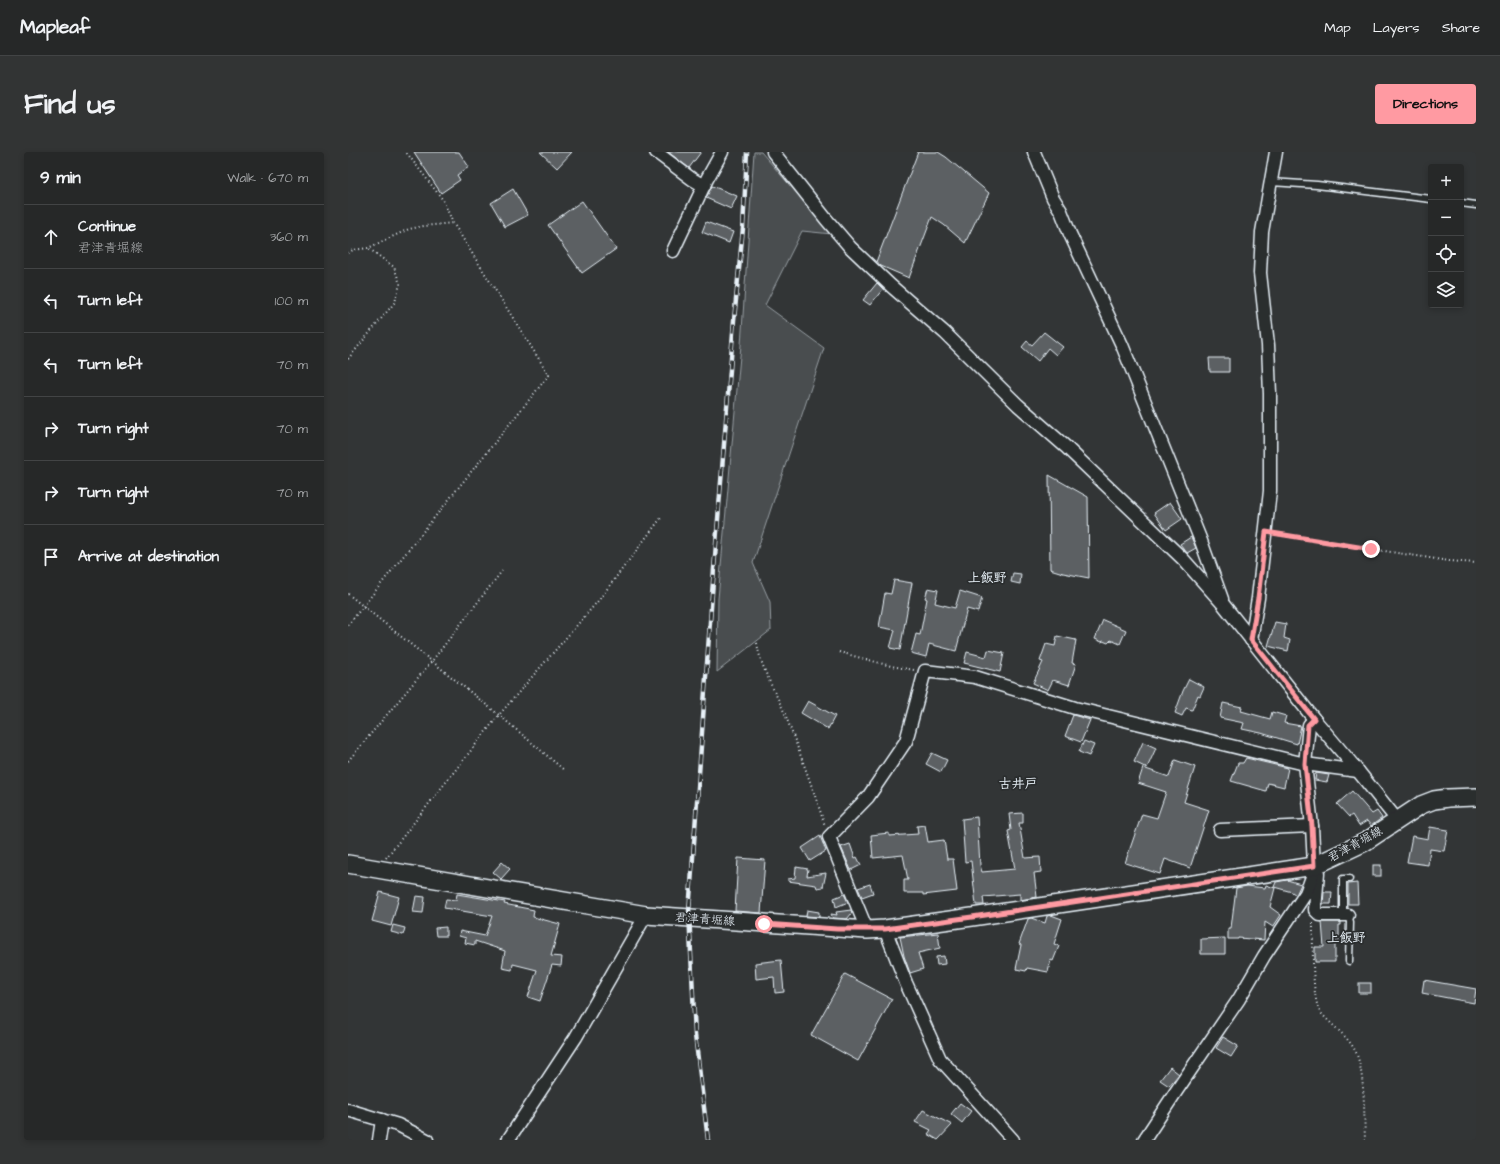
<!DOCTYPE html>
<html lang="en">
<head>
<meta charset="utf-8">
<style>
	body { margin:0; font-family:"Architects Daughter","Klee One",sans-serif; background:#323434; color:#f1f3f6 }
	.controls { position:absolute; right:12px; top:12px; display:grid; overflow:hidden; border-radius:4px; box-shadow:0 2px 6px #0003 }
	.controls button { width:36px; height:36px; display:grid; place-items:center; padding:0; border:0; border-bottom:1px solid #424445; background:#262828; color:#f1f3f6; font:20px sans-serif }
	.stop { position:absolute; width:12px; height:12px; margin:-9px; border:3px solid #ff9aa2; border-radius:50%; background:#fff }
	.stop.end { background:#ff9aa2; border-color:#fff; box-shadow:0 1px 4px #0008 }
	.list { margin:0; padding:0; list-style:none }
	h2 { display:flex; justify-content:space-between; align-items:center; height:52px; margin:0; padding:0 16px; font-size:17px }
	h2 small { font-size:13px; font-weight:400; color:#a4a6a8 }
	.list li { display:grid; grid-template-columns:26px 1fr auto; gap:12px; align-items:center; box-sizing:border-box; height:64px; padding:0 16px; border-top:1px solid #424445 }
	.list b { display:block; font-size:15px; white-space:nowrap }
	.list p { margin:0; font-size:13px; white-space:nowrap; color:#a4a6a8 }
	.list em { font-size:13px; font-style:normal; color:#a4a6a8 }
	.icon { flex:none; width:22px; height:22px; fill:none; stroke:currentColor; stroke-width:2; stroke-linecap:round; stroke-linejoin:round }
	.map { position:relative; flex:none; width:1128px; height:988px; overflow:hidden; border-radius:4px }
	header { display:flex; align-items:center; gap:24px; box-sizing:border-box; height:56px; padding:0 20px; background:#262828; border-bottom:1px solid #424445 }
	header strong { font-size:19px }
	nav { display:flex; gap:22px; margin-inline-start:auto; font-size:14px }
	.intro { display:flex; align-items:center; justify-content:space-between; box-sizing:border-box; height:96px; padding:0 24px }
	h1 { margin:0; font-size:28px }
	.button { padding:10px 18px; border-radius:4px; background:#ff9aa2; color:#111; font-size:14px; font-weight:700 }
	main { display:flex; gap:24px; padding:0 24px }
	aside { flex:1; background:#262828; border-radius:4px; box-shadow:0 2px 6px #0003 }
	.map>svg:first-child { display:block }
</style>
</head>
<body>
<header>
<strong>Mapleaf</strong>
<nav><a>Map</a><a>Layers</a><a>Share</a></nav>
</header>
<div class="intro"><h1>Find us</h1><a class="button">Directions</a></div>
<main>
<aside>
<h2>9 min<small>Walk · 670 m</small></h2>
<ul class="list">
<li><svg class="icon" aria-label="ahead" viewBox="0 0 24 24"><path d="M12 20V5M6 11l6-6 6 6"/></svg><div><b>Continue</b><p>君津青堀線</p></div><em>360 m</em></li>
<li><svg class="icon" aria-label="left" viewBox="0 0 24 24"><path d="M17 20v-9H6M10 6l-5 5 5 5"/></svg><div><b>Turn left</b></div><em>100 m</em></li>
<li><svg class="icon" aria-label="left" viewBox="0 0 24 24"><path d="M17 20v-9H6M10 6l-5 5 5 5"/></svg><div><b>Turn left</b></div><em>70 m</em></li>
<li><svg class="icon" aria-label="right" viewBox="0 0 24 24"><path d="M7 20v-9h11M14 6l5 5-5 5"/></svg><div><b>Turn right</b></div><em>70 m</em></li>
<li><svg class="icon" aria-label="right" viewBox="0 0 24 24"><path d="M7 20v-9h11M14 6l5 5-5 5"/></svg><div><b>Turn right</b></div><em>70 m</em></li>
<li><svg class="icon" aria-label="arrive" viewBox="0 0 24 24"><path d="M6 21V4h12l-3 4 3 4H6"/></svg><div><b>Arrive at destination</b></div></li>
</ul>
</aside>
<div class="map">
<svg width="1128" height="988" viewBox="0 0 1128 988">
	<rect width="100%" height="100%" fill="#323536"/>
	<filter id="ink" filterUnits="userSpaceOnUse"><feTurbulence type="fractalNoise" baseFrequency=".025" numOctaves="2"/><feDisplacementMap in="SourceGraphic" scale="8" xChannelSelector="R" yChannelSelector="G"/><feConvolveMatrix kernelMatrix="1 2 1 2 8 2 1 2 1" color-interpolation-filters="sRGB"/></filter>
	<g filter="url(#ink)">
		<polygon fill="#494d4f" stroke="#989fa4" points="406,0 413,0 484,82 454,79 417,153 476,196 405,411 422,450 423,478 369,520 370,447 393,193"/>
		<g fill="#5c6063" stroke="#e8f1f8">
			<polygon points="66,0 111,0 121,15 109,23 112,28 93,41"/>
			<polygon points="192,0 224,0 209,16"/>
			<polygon points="320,0 353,0 341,16"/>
			<polygon points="570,0 590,0 598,5 641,41 617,91 596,73 584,65 561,126 533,114 528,110"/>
			<polygon points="364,34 389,44 383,57 358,46"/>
			<polygon points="165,37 180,63 157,75 143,51"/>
			<polygon points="234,49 268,97 234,121 200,73"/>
			<polygon points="358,70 385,80 381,91 354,80"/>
			<polygon points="529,131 535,137 522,153 515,148"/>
			<polygon points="696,180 715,195 708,203 700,196 690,209 674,195 679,189 684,193"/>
			<polygon points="861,206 881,206 881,220 862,220"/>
			<polygon points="701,323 740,345 741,426 715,421 702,417"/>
			<polygon points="822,350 834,367 818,378 806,361"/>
			<polygon points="843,385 848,396 839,401 832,392"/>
			<polygon points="665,421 673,422 672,432 663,430"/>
			<polygon points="546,428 564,431 552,498 542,496 547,478 531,475 537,441 543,442"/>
			<polygon points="580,436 590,438 587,451 607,456 612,439 634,446 630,460 619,457 608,499 581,492 578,505 563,501 568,482 572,483 579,447 577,446"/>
			<polygon points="755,468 778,478 772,492 763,488 760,491 755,489 754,490 747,487"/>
			<polygon points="927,470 938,472 936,486 942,488 940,499 920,494"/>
			<polygon points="709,484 728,488 724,511 728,512 721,533 705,528 700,538 685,531 695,510 692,509 698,492 707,494"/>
			<polygon points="640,498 656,501 652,520 616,511 619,500 638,505"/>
			<polygon points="841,527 856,535 852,544 850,543 844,558 838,556 834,564 827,561 835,539"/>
			<polygon points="460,549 487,564 480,577 453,561"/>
			<polygon points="875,551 894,555 893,559 922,567 924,560 938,564 936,571 953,574 949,592 913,581 894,577 896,571 872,566"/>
			<polygon points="725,563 742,568 733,590 717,584"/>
			<polygon points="736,589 746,593 741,604 731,600"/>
			<polygon points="795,590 808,596 799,616 786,610"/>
			<polygon points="584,601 599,608 593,620 578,612"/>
			<polygon points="898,606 940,616 936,635 920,631 918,639 883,629 890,611 895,611"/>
			<polygon points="827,608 847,615 836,650 861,658 842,716 817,707 812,722 777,711 794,662 809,666 818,640 790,631 795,616 821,625"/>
			<polygon points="968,621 981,623 979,630 967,628"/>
			<polygon points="1004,639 1024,662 1029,659 1034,666 1023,674 1019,669 1011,674 1004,663 1001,665 989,652"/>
			<polygon points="675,661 675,671 671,671 677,706 692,705 693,720 686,721 689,745 672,748 672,742 635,745 636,753 628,753 623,709 617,710 614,667 629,665 632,713 634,720 667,717 660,679 663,678 661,662"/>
			<polygon points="577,673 580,690 596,688 599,707 605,707 609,739 575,743 575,741 556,741 556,728 560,728 555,703 525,706 523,683 541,681 541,684 570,682 569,674"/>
			<polygon points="1082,675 1100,678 1096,699 1082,697 1080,713 1059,710 1064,684 1080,687"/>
			<polygon points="472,684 478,699 462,709 454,696"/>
			<polygon points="502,692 507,706 509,705 513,713 503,718 493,695"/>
			<polygon points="390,706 417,708 413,761 387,759"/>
			<polygon points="154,710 162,717 153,727 145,720"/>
			<rect x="1025" y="713" width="8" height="11"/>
			<polygon points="448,715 460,717 459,724 478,721 475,735 469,736 468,733 440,729 440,727 447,726"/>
			<polygon points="939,728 953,732 948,743 944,740 926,735 928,730"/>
			<polygon points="1009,731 1010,752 1000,752 1000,732"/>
			<polygon points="522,732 525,741 514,745 510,736"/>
			<polygon points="918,733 927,736 922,755 933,763 925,775 917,770 916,788 890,786 890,787 880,787 880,776 883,776 888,736 899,734 917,736"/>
			<polygon points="32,740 51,745 43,774 24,769"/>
			<polygon points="976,740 984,740 983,752 975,752"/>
			<polygon points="109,742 157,750 156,752 186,758 185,765 212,772 203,804 214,805 213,814 204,813 192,849 180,845 189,818 165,812 164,818 154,816 157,799 127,789 127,793 117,791 118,786 111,784 112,779 137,784 144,764 96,756 98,747 108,748"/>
			<polygon points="496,742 500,750 488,755 486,746"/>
			<polygon points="68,744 77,745 75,761 65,760"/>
			<polygon points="459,758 471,760 471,765 458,764"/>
			<polygon points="503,758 504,761 499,767 485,766 483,762 489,763 488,760"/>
			<polygon points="703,763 714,767 706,792 711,794 705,809 703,808 700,820 679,816 678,819 668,817 673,793 671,792 680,767 683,766 697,771 699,764"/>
			<polygon points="974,770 993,770 993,773 991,773 991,790 987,790 987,810 967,810 967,795 976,795"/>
			<polygon points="45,773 57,776 55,783 43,780"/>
			<polygon points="98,775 98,784 88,784 87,776"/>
			<polygon points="590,781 592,796 570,801 575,817 562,821 556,804 552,785"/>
			<polygon points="877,786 877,802 853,802 853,787"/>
			<polygon points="596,804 597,812 589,813 588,805"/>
			<polygon points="433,808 436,840 427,841 426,825 408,827 407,811"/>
			<polygon points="497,822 544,847 510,909 463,883"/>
			<polygon points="1076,828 1128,837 1126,851 1074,841"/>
			<rect x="1011" y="831" width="12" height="10"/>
			<polygon points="875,885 890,894 883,905 868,896"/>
			<polygon points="822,915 831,922 821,934 812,928"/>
			<polygon points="612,951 623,959 614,971 603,962"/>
			<polygon points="575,958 604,973 590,988 580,982 583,978 567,970"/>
		</g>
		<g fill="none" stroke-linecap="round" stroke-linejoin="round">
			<defs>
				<g id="service">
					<polyline points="923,30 969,33 1083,47"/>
					<polyline points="1113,51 1128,53"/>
					<polyline points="995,763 995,727 1001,727"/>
					<polyline points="1000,763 1002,770 1001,809"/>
				</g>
				<g id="minor">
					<polyline points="308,0 344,27 356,34"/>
					<polyline points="425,0 478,67 502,95 543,134 597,181 670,253 718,295 835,407 875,452 966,567 1010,619 1049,668"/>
					<polyline points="686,0 705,46 713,59 722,82 774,193 853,389 874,447"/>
					<polyline points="325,99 359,27 374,0"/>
					<polyline points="903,488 910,446 922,339 922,242 920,193 912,121 914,80 928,0"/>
					<polyline points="872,678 964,674"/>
					<polyline points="970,721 967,758 972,763 1000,763"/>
					<polyline points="537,777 558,831 592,907 665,988"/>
					<polyline points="519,778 481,685 520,645 558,589 577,519 627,525 727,556 957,612 1010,619"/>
					<polyline points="0,958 50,973 79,988"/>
					<polyline points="31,988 34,968"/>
					<polyline points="160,988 228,885 298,763"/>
					<polyline points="796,988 829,938 891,847 916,804 958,741 965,722 966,714 964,674 957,612 961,573 966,567"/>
				</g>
				<polyline id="secondary" points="0,712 298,763 519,778 537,777 624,765 966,714 1017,690 1073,653 1086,648 1100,646 1128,645"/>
			</defs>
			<use href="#service" stroke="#e8f1f8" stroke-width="9"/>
			<use href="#minor" stroke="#e8f1f8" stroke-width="15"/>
			<use href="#secondary" stroke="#e8f1f8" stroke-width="20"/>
			<g stroke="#e8f1f8" stroke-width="2" stroke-dasharray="1 3" stroke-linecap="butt">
				<polyline points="0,101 5,98 20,96 61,77 76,74 105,71"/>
				<polyline points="0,207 47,150 52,132 46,115 20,96"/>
				<polyline points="927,382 1101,409 1128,411"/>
				<polyline points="0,442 151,563 216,618"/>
				<polyline points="0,473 201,223 105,71 95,48 58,0"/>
				<path d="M409,491C413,517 427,539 437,562C451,599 465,636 477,674"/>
				<polyline points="491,500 543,514 566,518"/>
				<polyline points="0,609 84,509 154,419"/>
				<polyline points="38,706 151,563 250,449 313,366"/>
				<path d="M965,771C965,789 963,850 973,861C985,875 1003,886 1009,903C1017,925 1016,964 1017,988"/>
			</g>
			<use href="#service" stroke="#2a2d2e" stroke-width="6"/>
			<use href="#minor" stroke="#2a2d2e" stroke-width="12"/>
			<use href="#secondary" stroke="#2a2d2e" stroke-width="17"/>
			<defs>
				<polyline id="rail" points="360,988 347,883 341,760 364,442 386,168 395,76 399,0"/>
			</defs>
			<use href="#rail" stroke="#e8f1f8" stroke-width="4.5"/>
			<use href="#rail" stroke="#2a2d2e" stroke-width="3" stroke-dasharray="9" stroke-linecap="butt"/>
		</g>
	</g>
	<g fill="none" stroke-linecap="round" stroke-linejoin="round" filter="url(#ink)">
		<polyline stroke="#ff9aa2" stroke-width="5" points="416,772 489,777 537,777 624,765 966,714 964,674 957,612 960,573 966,567 903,488 910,446 918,380 1023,397"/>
	</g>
	<g text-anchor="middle" stroke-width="3.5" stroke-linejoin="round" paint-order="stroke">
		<g font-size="12" fill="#e8f1f8" stroke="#2a2d2e">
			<text transform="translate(1007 692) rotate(-29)" y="4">君津青堀線</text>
			<text transform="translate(357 767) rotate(4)" y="4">君津青堀線</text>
		</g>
		<g font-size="13" font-weight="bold" fill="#e8f1f8" stroke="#2a2d2e">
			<text x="639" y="430">上飯野</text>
			<text x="670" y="636">古井戸</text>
			<text x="998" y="790">上飯野</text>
		</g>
	</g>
</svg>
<div class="controls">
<button>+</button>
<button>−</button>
<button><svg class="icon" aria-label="locate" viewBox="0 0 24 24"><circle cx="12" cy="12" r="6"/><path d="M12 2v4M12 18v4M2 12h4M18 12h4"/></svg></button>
<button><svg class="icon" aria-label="layers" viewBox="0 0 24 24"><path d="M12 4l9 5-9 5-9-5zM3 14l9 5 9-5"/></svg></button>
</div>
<div class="stop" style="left:416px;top:772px"></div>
<div class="stop end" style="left:1023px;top:397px"></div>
</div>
</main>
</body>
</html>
